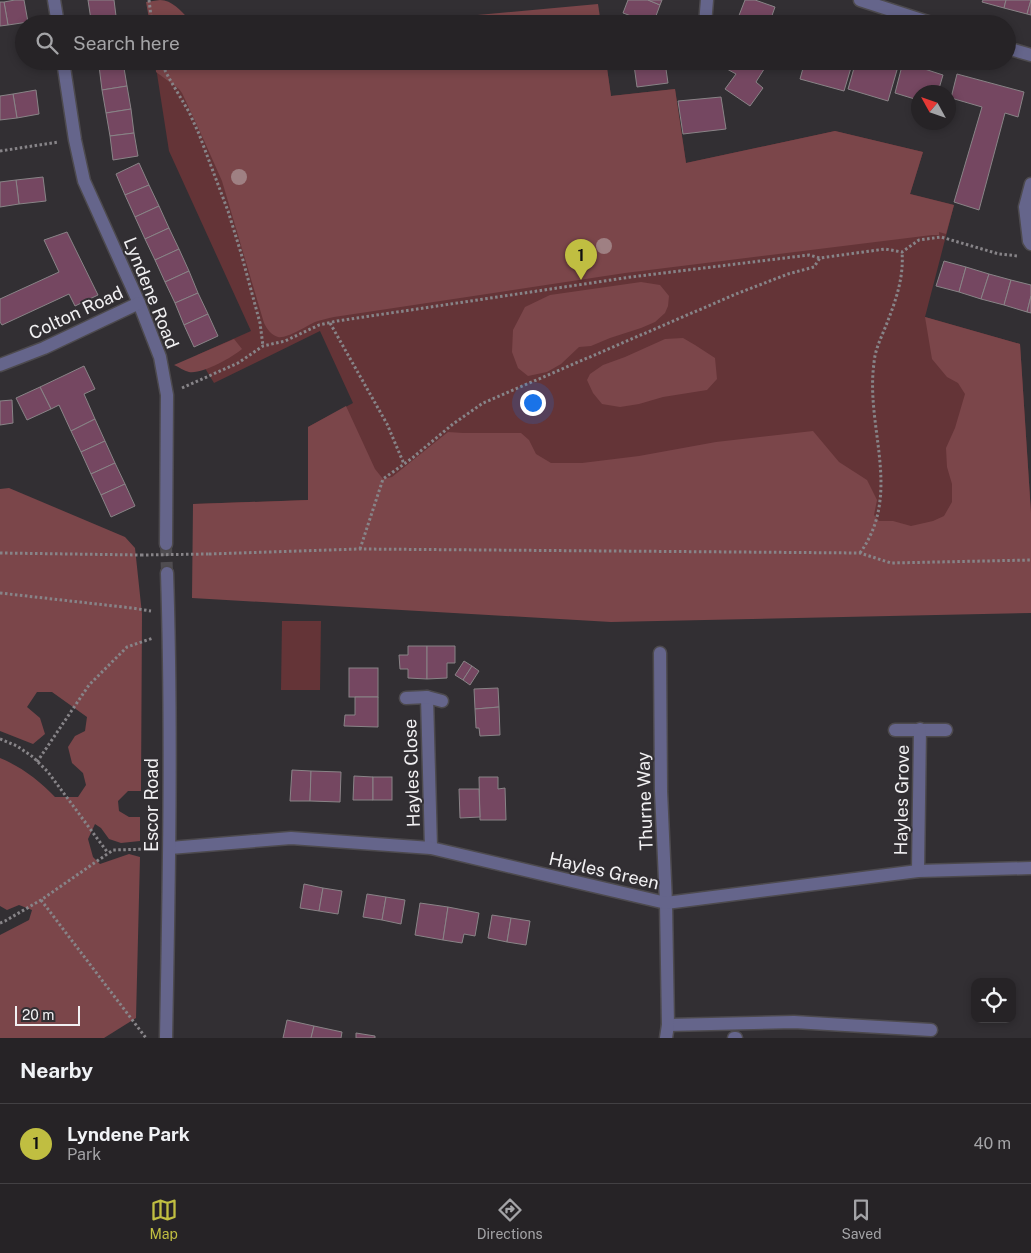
<!DOCTYPE html>
<html lang="en">
<head>
<meta charset="utf-8">
<style>
	body { margin:0; font-family:"Public Sans",sans-serif; background:#2e2b2e; color:#f1f3f6 }
	.controls { position:absolute; right:15px; bottom:15px; display:grid; overflow:hidden; border-radius:10px; box-shadow:0 2px 8px #0003 }
	.controls button { width:45px; height:45px; display:grid; place-items:center; padding:0; border:0; border-bottom:1px solid #424043; background:#262326; color:#f1f3f6; font:25px sans-serif }
	.compass { position:absolute; left:911px; top:85px; width:45px; height:45px; border-radius:50%; background:#262326; box-shadow:0 2px 8px #0003; rotate:310deg }
	.scale { position:absolute; left:15px; bottom:12px; width:65px; box-sizing:border-box; padding-left:5px; border:2px solid #f1f0f2; border-top:0; font-size:14px; line-height:18px; white-space:nowrap; color:#f1f0f2; -webkit-text-stroke:4px #322f33; paint-order:stroke }
	.you { position:absolute; left:532px; top:402px; width:18px; height:18px; margin:-12px; border:4px solid #fff; border-radius:50%; background:#1a73e8; box-shadow:0 0 0 8px #1a73e833 }
	.badge { display:grid; place-items:center; width:32px; height:32px; border-radius:50%; background:#c0be41; color:#111; font-size:16px; font-weight:700 }
	.pin { position:absolute; translate:-50% -41px; filter:drop-shadow(0 1px 2px #0008) }
	.pin::after { content:''; position:absolute; top:26px; width:18px; height:15px; background:inherit; clip-path:polygon(0 0,100% 0,50% 100%) }
	.list { margin:0; padding:0; list-style:none }
	h2 { display:flex; justify-content:space-between; align-items:center; height:65px; margin:0; padding:0 20px; font-size:21px }
	h2 small { font-size:16px; font-weight:400; color:#a4a4a7 }
	.list li { display:grid; grid-template-columns:32px 1fr auto; gap:15px; align-items:center; box-sizing:border-box; height:80px; padding:0 20px; border-top:1px solid #424043 }
	.list b { display:block; font-size:19px; white-space:nowrap }
	.list p { margin:0; font-size:16px; white-space:nowrap; color:#a4a4a7 }
	.list em { font-size:16px; font-style:normal; color:#a4a4a7 }
	.icon { flex:none; width:28px; height:28px; fill:none; stroke:currentColor; stroke-width:2; stroke-linecap:round; stroke-linejoin:round }
	.map { position:relative; flex:none; width:1031px; height:1038px; overflow:hidden }
	.search { position:absolute; background:#262326; box-shadow:0 2px 8px #0003; left:15px; right:15px; top:15px; height:55px; display:flex; align-items:center; gap:12px; box-sizing:border-box; padding:0 18px; border-radius:28px; color:#a4a4a7; font-size:19px }
	.sheet { height:145px; background:#262326 }
	nav { display:flex; justify-content:space-around; align-items:center; box-sizing:border-box; height:70px; border-top:1px solid #424043; background:#262326; font-size:14px; color:#a4a4a7 }
	nav a { display:grid; justify-items:center; gap:2px }
	nav .on { color:#c0be41 }
	.map>svg:first-child { display:block }
</style>
</head>
<body>
<div class="map">
<svg width="1031" height="1038" viewBox="0 0 1031 1038">
	<rect width="100%" height="100%" fill="#322f33"/>
	<g fill="#643437">
		<polygon points="155,61 606,61 611,96 675,89 686,163 835,131 923,152 910,194 954,205 925,317 1020,344 1031,513 1031,552 193,504 308,500 308,427 353,403 320,331 214,383 197,355 251,331 169,151"/>
		<polygon points="282,621 321,621 320,690 281,690"/>
	</g>
	<g fill="#7b464a">
		<path d="M160,0C172,0 181,11 189,19L288,17L328,24H150L146,2Z"/>
		<polygon points="598,4 601,24 379,24"/>
		<path d="M155,61H606L611,96L675,89L686,163L835,131L923,152L910,194L954,205L946,234L939,232V235H932L625,273L334,317C328,318 321,320 315,322C306,326 287,339 278,337C271,335 267,329 264,323L222,181L202,136L182,93L179,89L156,72Z"/>
		<polygon points="641,282 660,285 669,296 668,306 665,313 655,322 641,328 610,338 591,346 579,347 561,364 547,372 528,376 518,368 512,352 513,330 525,307 550,295"/>
		<polygon points="925,317 1020,344 1031,513 1031,613 611,622 192,598 193,504 308,500 308,427 346,406 375,469 383,479 392,477 448,432 463,433 521,433 529,440 536,454 551,463 582,463 639,456 716,442 813,431 839,462 867,480 877,500 874,515 879,521 893,521 911,526 933,521 944,516 952,502 952,484 947,467 946,448 955,428 965,394 958,383 947,377 932,359"/>
		<polygon points="683,338 695,345 715,358 717,379 707,390 663,397 639,404 620,407 602,404 593,393 587,380 590,374 603,365 625,357 665,339"/>
		<path d="M234,339L242,349C231,358 203,374 189,372C184,371 179,367 174,365Z"/>
		<path d="M9,488L125,537L135,548L142,614L141,791H128L118,801L119,811L129,817H140V841L121,843L109,839L101,828L95,824L88,839L93,857L100,864L129,854L140,857L136,1018L104,1038H0V935L29,920L32,910L19,905L7,910L0,906V758C20,766 40,781 55,797H78L86,785L83,773L72,763L68,747L75,736L85,731L87,717L52,692H37L27,707L40,718L45,734L33,744L0,731V489Z"/>
	</g>
	<g fill="#754761" stroke="#898487">
		<polygon points="15,0 24,0 28,22 8,25 4,2"/>
		<polygon points="88,0 114,0 116,16 91,20"/>
		<polygon points="628,0 648,0 660,5 653,24 623,13"/>
		<polygon points="648,0 662,0 660,5"/>
		<polygon points="745,0 755,0 775,7 769,24 746,24 747,21 738,18"/>
		<polygon points="983,0 1006,0 1004,8 982,2"/>
		<polygon points="1006,0 1031,0 1027,14 1004,8"/>
		<polygon points="1031,0 1031,15 1027,14"/>
		<polygon points="0,2 4,2 8,25 0,26"/>
		<polygon points="116,16 117,24 92,24 91,20"/>
		<polygon points="98,61 123,61 123,62 99,66"/>
		<polygon points="634,61 665,61 665,62 634,65"/>
		<polygon points="733,61 759,61 766,66 756,82 763,88 750,106 725,89 736,74 727,69"/>
		<polygon points="805,61 853,61 844,91 800,79"/>
		<polygon points="856,61 869,61 897,70 888,101 848,89"/>
		<polygon points="123,62 127,86 102,90 99,66"/>
		<polygon points="665,62 668,83 637,87 634,65"/>
		<polygon points="903,62 943,75 938,92 918,92 918,100 895,93"/>
		<polygon points="957,74 1024,92 1018,117 1005,113 979,210 954,202 982,107 951,98"/>
		<polygon points="127,86 131,109 106,113 102,90"/>
		<polygon points="36,90 39,114 17,118 13,94"/>
		<polygon points="13,94 17,118 0,120 0,96"/>
		<polygon points="721,97 726,129 683,134 678,101"/>
		<polygon points="131,109 134,133 110,136 106,113"/>
		<polygon points="134,133 138,156 113,160 110,136"/>
		<polygon points="139,163 149,185 125,195 116,174"/>
		<polygon points="43,177 46,201 19,204 16,180"/>
		<polygon points="16,180 19,204 0,207 0,182"/>
		<polygon points="149,185 159,206 135,217 125,195"/>
		<polygon points="159,206 169,228 145,239 135,217"/>
		<polygon points="169,228 179,249 155,260 145,239"/>
		<polygon points="67,232 98,295 75,306 69,294 2,325 0,322 0,299 59,272 44,240"/>
		<polygon points="179,249 189,271 165,282 155,260"/>
		<polygon points="944,261 966,267 959,292 936,286"/>
		<polygon points="966,267 989,274 981,299 959,292"/>
		<polygon points="189,271 198,293 175,303 165,282"/>
		<polygon points="989,274 1011,280 1004,305 981,299"/>
		<polygon points="1011,280 1031,285 1031,296 1027,312 1004,305"/>
		<polygon points="198,293 208,314 184,325 175,303"/>
		<polygon points="1031,296 1031,313 1027,312"/>
		<polygon points="208,314 218,336 194,347 184,325"/>
		<polygon points="84,366 95,389 84,394 95,419 71,431 59,405 51,409 40,387"/>
		<polygon points="40,387 51,409 27,420 16,398"/>
		<polygon points="12,400 13,423 0,425 0,401"/>
		<polygon points="95,419 105,441 81,452 71,431"/>
		<polygon points="105,441 115,463 91,474 81,452"/>
		<polygon points="115,463 125,484 101,495 91,474"/>
		<polygon points="125,484 135,506 111,517 101,495"/>
		<polygon points="408,646 427,646 427,679 408,678 408,669 400,669 399,655 408,655"/>
		<polygon points="427,646 455,646 455,663 447,663 447,678 427,679"/>
		<polygon points="464,661 472,666 463,680 455,675"/>
		<polygon points="472,666 479,671 470,685 463,680"/>
		<rect x="349" y="668" width="29" height="29"/>
		<polygon points="498,688 499,707 475,709 474,689"/>
		<polygon points="355,697 378,697 378,727 344,726 345,715 355,715"/>
		<polygon points="499,707 500,735 480,736 479,728 476,728 475,709"/>
		<polygon points="292,770 311,771 310,801 290,801"/>
		<polygon points="311,771 341,772 340,802 310,801"/>
		<polygon points="354,776 373,777 373,800 353,800"/>
		<rect x="373" y="777" width="19" height="23"/>
		<polygon points="479,777 498,777 498,789 505,788 506,820 480,820"/>
		<polygon points="459,789 479,789 480,817 460,818"/>
		<polygon points="304,884 323,888 319,911 300,908"/>
		<polygon points="323,888 342,891 338,914 319,911"/>
		<polygon points="367,894 386,897 382,920 363,917"/>
		<polygon points="386,897 405,900 401,924 382,920"/>
		<polygon points="420,903 448,907 443,940 415,935"/>
		<polygon points="448,907 479,913 475,936 464,934 462,943 443,940"/>
		<polygon points="492,915 511,918 507,942 488,938"/>
		<polygon points="511,918 530,921 526,945 507,942"/>
		<polygon points="287,1020 314,1026 311,1038 283,1038"/>
		<polygon points="314,1026 342,1032 341,1038 311,1038"/>
		<polygon points="356,1033 375,1036 375,1038 356,1038"/>
	</g>
	<g fill="none" stroke-linecap="round" stroke-linejoin="round">
		<polyline stroke="#4f4c50" stroke-width="12" stroke-dasharray="12 6" stroke-linecap="butt" points="166,544 167,573"/>
		<defs>
			<g id="service">
				<polyline points="668,1025 794,1022 931,1030"/>
				<polyline points="734,1038 736,1038"/>
			</g>
			<g id="minor">
				<polyline points="54,0 58,24"/>
				<polyline points="860,0 934,24"/>
				<polyline points="705,24 707,0"/>
				<polyline points="1007,48 1031,55"/>
				<polyline points="63,61 75,140 84,181 139,303 160,357 167,395 166,544"/>
				<polyline points="1031,184 1025,207 1029,241 1031,244"/>
				<polyline points="0,365 44,348 139,303"/>
				<polyline points="660,653 661,791 666,903 668,1025 666,1038"/>
				<polyline points="427,697 431,848"/>
				<polyline points="406,698 427,697 442,701"/>
				<polyline points="895,730 946,730"/>
				<polyline points="170,848 291,838 431,848 666,903 918,871 1031,868"/>
				<polyline points="918,871 920,729"/>
				<path d="M166,1038C169,883 172,728 167,573"/>
			</g>
		</defs>
		<use href="#service" stroke="#4d4a4e" stroke-width="15"/>
		<use href="#minor" stroke="#4d4a4e" stroke-width="15"/>
		<g stroke="#878488" stroke-width="3" stroke-dasharray="2.5 2.5" stroke-linecap="butt">
			<polyline points="149,0 152,24"/>
			<polyline points="160,61 169,78 189,112 199,134 228,211 241,253 260,323 263,346"/>
			<polyline points="0,151 59,142"/>
			<polyline points="330,323 387,424 404,464"/>
			<polyline points="182,388 238,363 263,346 285,341 319,325 337,321 631,277 809,255 820,258 885,249 902,252 919,240 941,237 999,254 1018,256"/>
			<polyline points="360,549 383,479 411,459 453,424 483,403 736,294 788,274 814,267 820,258"/>
			<polyline points="0,553 141,555"/>
			<path d="M860,553C903,493 865,428 874,363C875,349 882,336 887,323C896,300 904,277 902,252"/>
			<polyline points="209,554 360,549 860,553 891,563 1031,560"/>
			<polyline points="0,593 132,608 151,611"/>
			<polyline points="0,739 17,746 33,757 48,772 108,853"/>
			<polyline points="37,762 89,685 127,647 153,638"/>
			<polyline points="41,900 146,1038"/>
			<polyline points="0,923 5,921 41,900 113,850 152,849"/>
		</g>
		<use href="#service" stroke="#65658b" stroke-width="12"/>
		<use href="#minor" stroke="#65658b" stroke-width="12"/>
		<polyline stroke="#878488" stroke-width="3" stroke-dasharray="2.5 2.5" stroke-linecap="butt" points="141,555 209,554"/>
	</g>
	<g fill="#9f8083">
		<circle cx="239" cy="177" r="8"/>
		<circle cx="604" cy="246" r="8"/>
	</g>
	<g text-anchor="middle" stroke-width="4" stroke-linejoin="round" paint-order="stroke">
		<g font-size="18" fill="#f1f0f2" stroke="#322f33">
			<text transform="translate(151 293) rotate(68)" y="6">Lyndene Road</text>
			<text transform="translate(76 313) rotate(-25)" y="6">Colton Road</text>
			<text transform="translate(412 773) rotate(-92)" y="6">Hayles Close</text>
			<text transform="translate(902 800) rotate(-89)" y="6">Hayles Grove</text>
			<text transform="translate(645 801) rotate(-92)" y="6">Thurne Way</text>
			<text transform="translate(152 805) rotate(-90)" y="6">Escor Road</text>
			<text transform="translate(604 871) rotate(13)" y="6">Hayles Green</text>
		</g>
	</g>
</svg>
<div class="controls">
<button><svg class="icon" aria-label="locate" viewBox="0 0 24 24"><circle cx="12" cy="12" r="6"/><path d="M12 2v4M12 18v4M2 12h4M18 12h4"/></svg></button>
</div>
<svg class="compass" viewBox="-18 -18 36 36"><path d="M0-13l5 13h-10z" fill="#e53935"/><path d="M0 13l5-13h-10z" fill="#a4a4a7"/></svg>
<div class="scale">20 m</div>
<div class="you"></div>
<div class="pin badge" style="left:581px;top:280px">1</div>
<div class="search"><svg class="icon" aria-label="search" viewBox="0 0 24 24"><circle cx="10" cy="10" r="6"/><path d="M15 15l6 6"/></svg>Search here</div>
</div>
<section class="sheet">
<h2>Nearby<small></small></h2>
<ul class="list">
<li><span class="badge">1</span><div><b>Lyndene Park</b><p>Park</p></div><em>40 m</em></li>
</ul>
</section>
<nav>
<a class="on"><svg class="icon" aria-label="map" viewBox="0 0 24 24"><path d="M3 6l6-2 6 2 6-2v14l-6 2-6-2-6 2zM9 4v14M15 6v14"/></svg>Map</a>
<a><svg class="icon" aria-label="directions" viewBox="0 0 24 24"><path d="M12 3l9 9-9 9-9-9zM9 14v-3h6M13 9l2 2-2 2"/></svg>Directions</a>
<a><svg class="icon" aria-label="saved" viewBox="0 0 24 24"><path d="M7 4h10v16l-5-4-5 4z"/></svg>Saved</a>
</nav>
</body>
</html>
